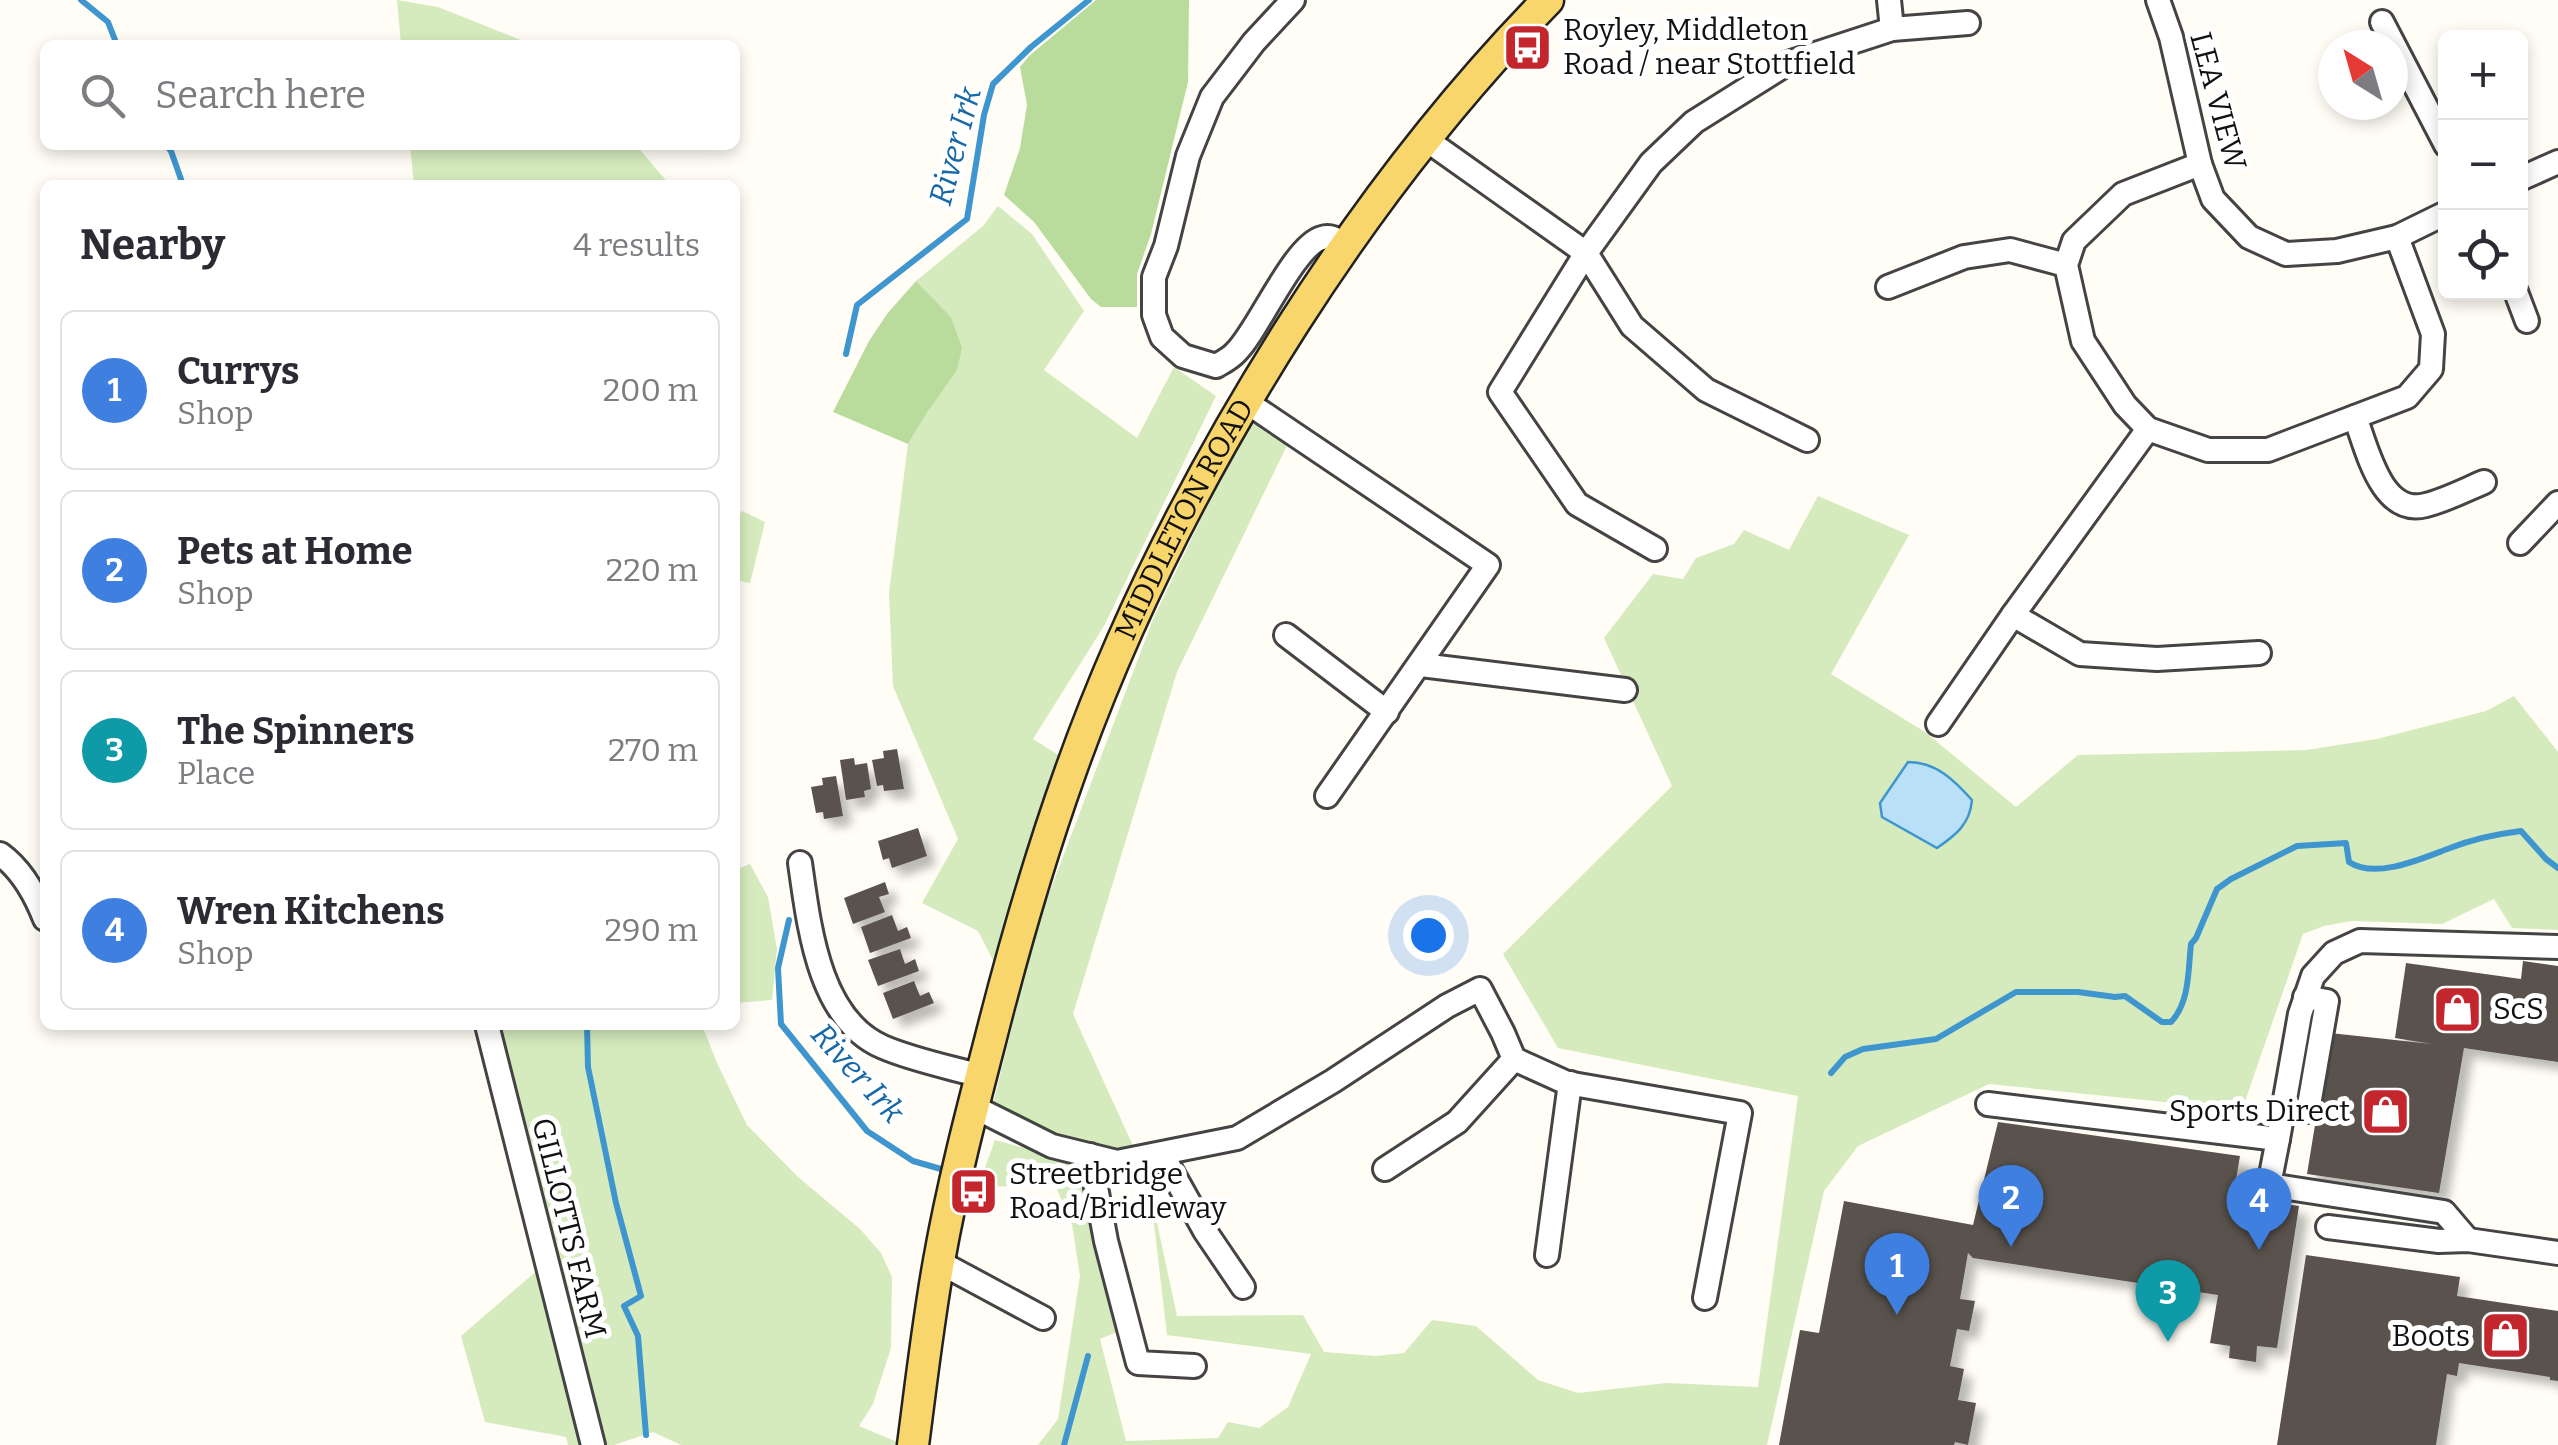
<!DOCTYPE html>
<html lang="en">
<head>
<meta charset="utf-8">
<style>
	body { margin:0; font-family:Bitter,serif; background:#f7f7f7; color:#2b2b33 }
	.controls { position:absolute; right:30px; top:30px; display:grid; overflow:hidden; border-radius:15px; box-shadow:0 5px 15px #0003 }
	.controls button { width:90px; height:90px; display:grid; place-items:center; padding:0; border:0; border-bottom:2px solid #e1e1e2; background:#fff; color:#2b2b33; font:50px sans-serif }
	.compass { position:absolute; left:2318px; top:30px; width:90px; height:90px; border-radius:50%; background:#fff; box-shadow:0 5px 15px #0003; rotate:323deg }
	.you { position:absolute; left:1428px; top:935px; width:35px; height:35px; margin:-25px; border:8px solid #fff; border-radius:50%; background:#1a73e8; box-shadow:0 0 0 15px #1a73e833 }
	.badge { display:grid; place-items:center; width:65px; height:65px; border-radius:50%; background:#c4262e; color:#fff; font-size:32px; font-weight:700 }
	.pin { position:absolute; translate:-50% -82px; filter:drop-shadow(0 2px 5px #0008) }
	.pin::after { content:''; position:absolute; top:52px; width:35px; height:30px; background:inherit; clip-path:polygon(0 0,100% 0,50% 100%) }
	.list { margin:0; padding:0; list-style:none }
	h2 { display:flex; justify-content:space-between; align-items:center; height:130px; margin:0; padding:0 40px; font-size:42px }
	h2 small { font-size:32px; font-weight:400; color:#7c7c81 }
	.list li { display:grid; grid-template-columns:65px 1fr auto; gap:30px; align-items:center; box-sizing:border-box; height:160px; margin:0 20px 20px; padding:0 20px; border:2px solid #e1e1e2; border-radius:15px }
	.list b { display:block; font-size:38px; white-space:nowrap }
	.list p { margin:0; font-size:32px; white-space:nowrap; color:#7c7c81 }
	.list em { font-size:32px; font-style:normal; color:#7c7c81 }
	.icon { flex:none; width:55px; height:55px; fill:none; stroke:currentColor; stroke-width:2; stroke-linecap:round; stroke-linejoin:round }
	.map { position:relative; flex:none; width:2558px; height:1445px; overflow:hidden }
	.search { position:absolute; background:#fff; box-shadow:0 5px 15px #0003; left:40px; top:40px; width:700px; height:110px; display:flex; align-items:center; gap:25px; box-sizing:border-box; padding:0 35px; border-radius:15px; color:#7c7c81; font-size:38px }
	.panel { position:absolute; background:#fff; box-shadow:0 5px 15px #0003; left:40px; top:180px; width:700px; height:850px; border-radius:15px }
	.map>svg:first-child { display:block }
</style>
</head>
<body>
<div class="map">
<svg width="2558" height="1445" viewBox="0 0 2558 1445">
	<defs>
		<filter id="shadow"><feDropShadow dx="9" dy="9" stdDeviation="5" flood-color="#0004"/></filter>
	</defs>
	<rect width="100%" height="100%" fill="#fffdf5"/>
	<g fill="#d5ebbd">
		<polygon points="397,0 438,7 533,45 401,45"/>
		<polygon points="410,145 636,145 670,185 414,185"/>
		<polygon points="998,206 1032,234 1084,311 1044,370 1137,438 1174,367 1216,396 1104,626 1033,739 1063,758 1001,976 978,931 922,903 958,839 893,686 889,593 908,444 928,411 951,317 916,281 983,226"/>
		<polygon points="1257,402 1295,429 1177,672 1073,1014 1134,1148 1102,1149 1024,1125 993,1104 1036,928 1154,617"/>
		<polygon points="1818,496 1909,535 1831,674 1925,732 2016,807 2078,755 2306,750 2377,739 2486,711 2514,696 2558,752 2558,930 2512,928 2494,899 2442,924 2352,921 2324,926 2303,934 2242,1110 1989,1084 1858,1146 1824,1191 1767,1445 1038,1445 1058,1419 1080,1276 1072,1224 1055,1185 978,1187 995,1140 1080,1163 1117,1332 1100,1339 1126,1441 1218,1438 1228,1422 1259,1428 1288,1407 1311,1354 1167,1335 1150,1190 1177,1316 1303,1315 1324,1352 1376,1356 1404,1353 1432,1320 1476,1326 1538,1380 1578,1393 1667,1383 1758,1387 1798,1096 1558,1048 1503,954 1672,786 1604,638 1653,574 1683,579 1696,558 1734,544 1744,530 1789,550"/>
		<polygon points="742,511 765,522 750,583 735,580 735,521"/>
		<polygon points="750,864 768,897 777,949 772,1000 735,1003 735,870"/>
		<polygon points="496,1025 702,1025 717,1063 747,1125 798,1177 860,1229 881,1253 892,1277 891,1348 873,1404 859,1426 897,1442 897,1445 681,1445 653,1432 614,1445 568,1445 566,1437 485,1422 461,1336 554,1256 522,1115"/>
	</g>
	<g fill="#b9dc9c">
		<polygon points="1096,0 1189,0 1188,82 1151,234 1137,274 1137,307 1101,307 1091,299 1034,222 1004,195 1020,148 1027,105 1020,67 1029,56"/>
		<polygon points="916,281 951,317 962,348 957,370 928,411 908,444 833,412 869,341 887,314"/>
	</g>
	<path fill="#b9e0f7" stroke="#3f96cf" stroke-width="2.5" d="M1908,762C1936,762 1954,780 1972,800C1970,824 1956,835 1937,848L1882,817L1880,803Z"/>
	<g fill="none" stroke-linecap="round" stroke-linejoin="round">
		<g stroke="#3f96cf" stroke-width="6">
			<polyline points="81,0 108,22 117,45"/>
			<polyline points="166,145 171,151 183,185"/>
			<polyline points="846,354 857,305 967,219 984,115 993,84 1031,47 1089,0"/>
			<polyline points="789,920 778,968 781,1024 867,1131 913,1161 941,1169"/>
			<polyline points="587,1025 588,1067 616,1203 641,1296 624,1306 638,1336 646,1435"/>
			<path d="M1831,1073L1845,1057L1863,1049L1936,1039L2016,992H2078L2115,997L2125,996L2162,1022H2171C2190,1002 2188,970 2191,944L2196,938L2217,889L2231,879L2297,846L2346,843L2349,862C2376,880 2423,858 2450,848C2473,839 2497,834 2521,831L2546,859L2558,868"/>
			<polyline points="1064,1445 1088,1356"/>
		</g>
	</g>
	<g fill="#5a524d" filter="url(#shadow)">
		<polygon points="897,749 904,789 884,791 883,785 877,786 872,760 884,758 883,751"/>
		<polygon points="854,758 855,765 867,763 871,789 864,791 865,797 846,800 840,760"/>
		<polygon points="836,776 843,816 824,819 823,812 816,813 811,787 823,785 822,778"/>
		<polygon points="918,828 927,856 892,868 889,858 883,860 878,841"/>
		<polygon points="885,882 889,894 879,897 885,912 853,924 844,898"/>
		<polygon points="892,915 898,931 907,927 911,938 870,953 861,927"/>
		<polygon points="900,949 905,964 915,959 919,971 878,986 868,960"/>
		<polygon points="2523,961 2558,966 2558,1062 2464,1048 2439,1193 2307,1174 2330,1033 2432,1044 2395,1038 2406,963 2521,979"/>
		<polygon points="914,981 920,996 929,992 934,1003 893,1019 883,993"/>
		<polygon points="1998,1122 2240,1156 2233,1197 2299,1206 2277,1348 2257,1346 2256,1362 2229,1358 2230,1346 2210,1343 2218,1295 1973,1258 1968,1253 1960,1299 1975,1301 1969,1331 1957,1329 1950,1366 1964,1369 1958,1400 1976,1403 1968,1445 1955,1442 1954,1445 1779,1445 1800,1330 1819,1333 1844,1201 1973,1225"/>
		<polygon points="2306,1255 2460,1277 2457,1296 2558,1311 2558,1381 2550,1380 2550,1377 2459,1363 2457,1376 2447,1374 2436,1445 2277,1445"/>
	</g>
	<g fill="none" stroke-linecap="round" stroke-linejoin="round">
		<defs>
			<g id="minor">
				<path d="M1293,0L1254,42L1212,97L1188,156L1166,246L1154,277V315L1162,337L1183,356L1216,366C1223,362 1231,358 1236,352C1258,331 1294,245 1322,238C1331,235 1338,240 1345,244"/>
				<polyline points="1889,0 1892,29"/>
				<polyline points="2158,0 2171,37 2200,164 2213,199 2249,237 2286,254 2337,251 2397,237 2446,213"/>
				<polyline points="2382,22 2446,145"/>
				<polyline points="1424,138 1586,253 1632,326 1706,390 1807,440"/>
				<polyline points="2200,164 2123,194 2074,241 2066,265 2083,341 2125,405 2148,429 2208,450 2268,450 2407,397 2431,369 2433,334 2397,237"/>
				<polyline points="2520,179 2558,162"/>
				<polyline points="1888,287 1964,257 2010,250 2066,265"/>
				<polyline points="2516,292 2527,321"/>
				<polyline points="1245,401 1488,565 1327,796"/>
				<path d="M2355,417C2367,448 2381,517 2426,505C2446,500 2465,490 2484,482"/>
				<polyline points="2520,543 2558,503"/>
				<polyline points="1655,549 1577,504 1500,392 1586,253 1651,163 1694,122 1788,63 1892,29 1968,23"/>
				<polyline points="2013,615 2080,654 2157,659 2259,653"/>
				<polyline points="1286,635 1387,712"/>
				<polyline points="1421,665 1625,690"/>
				<polyline points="1938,724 2013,615 2148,429"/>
				<path d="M0,854C21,869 36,896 45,919"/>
				<path d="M800,863C809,925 818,1019 883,1047C913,1060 949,1067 981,1076"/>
				<polyline points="2305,997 2327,1001 2308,1111"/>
				<polyline points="487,1025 593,1445"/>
				<polyline points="1988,1104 2278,1139 2269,1185 2444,1212 2468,1240"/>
				<polyline points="972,1106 1052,1146 1117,1162 1237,1138 1333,1081 1447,1006 1480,989 1503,1033 1514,1059 1567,1083 1740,1113 1705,1298"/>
				<polyline points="2278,1139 2300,1014 2313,976 2334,953 2360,941 2558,947"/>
				<polyline points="1162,1154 1205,1231 1243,1287"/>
				<polyline points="1090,1155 1106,1241 1138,1363 1194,1366"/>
				<polyline points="1385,1169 1457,1122 1514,1059"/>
				<polyline points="2328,1227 2439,1241 2468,1240 2558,1253"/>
				<polyline points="1547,1255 1570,1083"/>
				<polyline points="939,1262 1043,1318"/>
			</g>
			<g id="major">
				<path id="s1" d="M913,1445C921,1384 928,1322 939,1261C952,1187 971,1114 990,1041C1013,950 1039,859 1071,770C1127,613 1204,464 1294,323C1369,206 1450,100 1548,0"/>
			</g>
		</defs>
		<use href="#minor" stroke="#444" stroke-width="28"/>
		<use href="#major" stroke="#222" stroke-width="35"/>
		<use href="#minor" stroke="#fff" stroke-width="22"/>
		<use href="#major" stroke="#f9d66b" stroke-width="30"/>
	</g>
	<defs>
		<symbol id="bus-square" viewBox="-11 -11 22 22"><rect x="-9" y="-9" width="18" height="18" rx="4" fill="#c4262e" stroke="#fff"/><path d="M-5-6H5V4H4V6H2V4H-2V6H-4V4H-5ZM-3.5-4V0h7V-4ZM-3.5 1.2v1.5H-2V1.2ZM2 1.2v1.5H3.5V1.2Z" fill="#fff"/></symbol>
		<symbol id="shop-square" viewBox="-11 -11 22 22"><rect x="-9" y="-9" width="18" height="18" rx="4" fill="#c4262e" stroke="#fff"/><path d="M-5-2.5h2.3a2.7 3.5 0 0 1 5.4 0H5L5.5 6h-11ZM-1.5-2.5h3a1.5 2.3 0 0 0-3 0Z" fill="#fff"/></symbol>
	</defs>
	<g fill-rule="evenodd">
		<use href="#bus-square" x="1500" y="20" width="55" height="55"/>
		<use href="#shop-square" x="2430" y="982" width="55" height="55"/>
		<use href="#shop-square" x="2358" y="1084" width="55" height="55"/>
		<use href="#bus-square" x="946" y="1164" width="55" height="55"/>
		<use href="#shop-square" x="2478" y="1308" width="55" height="55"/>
	</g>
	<g text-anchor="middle" stroke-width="10" stroke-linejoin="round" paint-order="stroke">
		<g font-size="30" fill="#111" stroke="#fff" text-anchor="start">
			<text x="1563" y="40">Royley, Middleton<tspan x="1563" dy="34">Road / near Stottfield</tspan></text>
			<text x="2493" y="1019">ScS</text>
			<text x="2350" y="1121" text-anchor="end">Sports Direct</text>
			<text x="1009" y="1184">Streetbridge<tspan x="1009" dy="34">Road/Bridleway</tspan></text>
			<text x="2470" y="1346" text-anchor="end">Boots</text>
		</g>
		<g font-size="30" fill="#111" stroke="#fff">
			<text transform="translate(2218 101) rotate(75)" y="10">LEA VIEW</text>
			<text dy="10" stroke="none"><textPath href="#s1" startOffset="970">MIDDLETON ROAD</textPath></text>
			<text transform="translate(569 1228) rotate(76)" y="10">GILLOTTS FARM</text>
		</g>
		<g font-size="32" font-style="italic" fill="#1768a6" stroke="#fff">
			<text transform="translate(955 146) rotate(-75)" y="11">River Irk</text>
			<text transform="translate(858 1073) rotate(48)" y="11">River Irk</text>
		</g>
	</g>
</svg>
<div class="controls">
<button>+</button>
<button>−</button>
<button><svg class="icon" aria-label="locate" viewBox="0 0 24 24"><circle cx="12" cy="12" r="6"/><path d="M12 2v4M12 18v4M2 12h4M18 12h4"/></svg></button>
</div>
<svg class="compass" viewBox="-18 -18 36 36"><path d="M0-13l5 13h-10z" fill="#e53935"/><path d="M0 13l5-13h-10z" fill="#7c7c81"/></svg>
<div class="you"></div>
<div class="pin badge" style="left:1897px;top:1315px;background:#3f7fe0">1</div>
<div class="pin badge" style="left:2011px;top:1247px;background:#3f7fe0">2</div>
<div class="pin badge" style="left:2168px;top:1342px;background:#0f9aa8">3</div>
<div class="pin badge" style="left:2259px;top:1250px;background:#3f7fe0">4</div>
<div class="search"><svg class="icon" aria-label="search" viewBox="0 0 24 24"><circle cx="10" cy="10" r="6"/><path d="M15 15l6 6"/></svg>Search here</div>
<section class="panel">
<h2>Nearby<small>4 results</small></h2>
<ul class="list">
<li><span class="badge" style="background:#3f7fe0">1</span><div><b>Currys</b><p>Shop</p></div><em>200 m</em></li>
<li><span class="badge" style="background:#3f7fe0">2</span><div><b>Pets at Home</b><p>Shop</p></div><em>220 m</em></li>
<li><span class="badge" style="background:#0f9aa8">3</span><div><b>The Spinners</b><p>Place</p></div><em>270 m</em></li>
<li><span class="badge" style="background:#3f7fe0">4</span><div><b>Wren Kitchens</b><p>Shop</p></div><em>290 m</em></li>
</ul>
</section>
</div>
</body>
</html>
